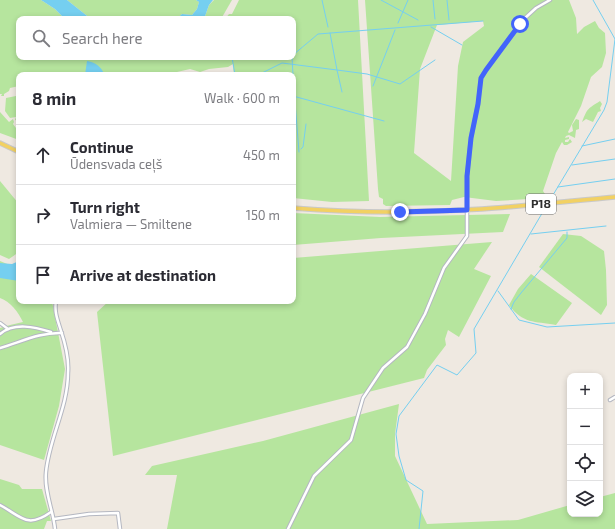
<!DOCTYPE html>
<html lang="en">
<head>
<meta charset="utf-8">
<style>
	body { margin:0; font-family:"Exo 2",sans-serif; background:#f2f2f3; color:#2b2b33 }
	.controls { position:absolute; right:12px; bottom:12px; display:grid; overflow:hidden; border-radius:8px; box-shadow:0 2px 6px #0003 }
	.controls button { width:36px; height:36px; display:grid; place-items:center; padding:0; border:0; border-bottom:1px solid #e1e1e2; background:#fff; color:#2b2b33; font:20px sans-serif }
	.stop { position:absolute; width:12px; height:12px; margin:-9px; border:3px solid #4264fb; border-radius:50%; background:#fff }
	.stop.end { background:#4264fb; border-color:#fff; box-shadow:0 1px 4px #0008 }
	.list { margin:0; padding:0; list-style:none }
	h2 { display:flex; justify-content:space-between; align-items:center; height:52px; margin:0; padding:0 16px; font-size:17px }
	h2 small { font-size:13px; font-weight:400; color:#7c7c81 }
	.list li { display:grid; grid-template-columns:26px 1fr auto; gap:12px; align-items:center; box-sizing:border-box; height:60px; padding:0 16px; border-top:1px solid #e1e1e2 }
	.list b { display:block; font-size:15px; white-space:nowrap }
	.list p { margin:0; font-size:13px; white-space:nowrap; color:#7c7c81 }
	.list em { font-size:13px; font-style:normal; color:#7c7c81 }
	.icon { flex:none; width:22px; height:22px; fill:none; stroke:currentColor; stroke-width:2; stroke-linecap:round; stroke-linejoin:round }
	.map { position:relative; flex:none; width:615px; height:529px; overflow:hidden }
	.search { position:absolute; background:#fff; box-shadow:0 2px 6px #0003; left:16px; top:16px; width:280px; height:44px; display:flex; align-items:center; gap:10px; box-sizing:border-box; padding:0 14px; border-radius:8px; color:#7c7c81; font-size:15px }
	.panel { position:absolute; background:#fff; box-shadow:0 2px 6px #0003; left:16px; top:72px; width:280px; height:232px; border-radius:8px }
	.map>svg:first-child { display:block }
</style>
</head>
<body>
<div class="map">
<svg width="615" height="529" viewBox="0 0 615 529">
	<rect width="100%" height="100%" fill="#efe9e1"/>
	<g fill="#b6e59e" fill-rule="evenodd">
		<polygon points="0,0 41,0 55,9 65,19 19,19 19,57 293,57 293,19 225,19 229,14 232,14 239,0 358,0 369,201 332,202 293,198 293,75 234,75 233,64 228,67 209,69 200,72 190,69 177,72 176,75 19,75 19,86 10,88 9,91 4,94 4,96 1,96 2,94 0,94"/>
		<polygon points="67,0 196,0 199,2 197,9 192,15 182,14 176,19 161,19 158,16 151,19 91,19"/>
		<polygon points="214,0 232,0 221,19 204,19 209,5"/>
		<path d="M365,0H569L576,18L577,34L584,27L595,21L599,28L605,33L606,53L602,67L591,77L581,106L568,132L569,133L573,131L572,125L576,119L579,120V129L576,130L575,138L569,135L566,136L565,138L569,137V139L565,140V142H568L570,139L572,142L567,145H564L562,142L556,153L543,191L545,194V198L496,201L464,197L452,200L450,205L386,206L383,204V199L379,197L378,189ZM483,21L484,26L463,42L458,66L451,181L414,153L420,69L437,25Z"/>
		<polygon points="19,90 19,121 15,120 16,117 10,118 5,111 6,98 16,96 17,91"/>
		<path d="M600,101L602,104L600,108L601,111L598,112L593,122L586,119L582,122C588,107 588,109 600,101Z"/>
		<polygon points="0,112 9,122 13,119 14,122 13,124 19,132 19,140 0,133"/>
		<polygon points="0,181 19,204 19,252 9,259 0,255"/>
		<polygon points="293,213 380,217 510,214 503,232 381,238 293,245"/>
		<polygon points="563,234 581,236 604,251 606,270 607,305 601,315 539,267"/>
		<polygon points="492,242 474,269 491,276 459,337 448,330 445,339 446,345 427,370 424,378 113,456 97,312 109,301 293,301 293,258"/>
		<path d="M0,261L19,269V301H52L65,369L59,406L44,460L0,445V328L10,325L23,322C18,312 11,302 0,298Z"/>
		<path d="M531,274L572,303L556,325C534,321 523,324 509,305L518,289Z"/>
		<polygon points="399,404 395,434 395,456 427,524 518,520 570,505 570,514 600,514 600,497 615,493 615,529 167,529 177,475 145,475 152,466 263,441"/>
		<polygon points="0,479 19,485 22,489 42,489 51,521 47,521 44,529 0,529"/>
	</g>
	<g fill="#75cff0">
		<polygon points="41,0 67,0 91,19 65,19 55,9"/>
		<polygon points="196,0 213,0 209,5 204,19 176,19 182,14 192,15 197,9 199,2"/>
		<path d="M87,61C97,63 100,66 105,75H85Z"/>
		<polygon points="19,261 19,281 0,278 0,263 12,264"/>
	</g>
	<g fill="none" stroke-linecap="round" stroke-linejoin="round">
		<g stroke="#75cff0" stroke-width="1">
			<polyline points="322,0 328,27"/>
			<polyline points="381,0 418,20"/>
			<polyline points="433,0 435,19"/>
			<polyline points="447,0 449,20"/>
			<polyline points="398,23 408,0"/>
			<polyline points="431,27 462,45"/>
			<polyline points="293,55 318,34 483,21"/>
			<polyline points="232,57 235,75"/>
			<polyline points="292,57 293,75"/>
			<polyline points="235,72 238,75"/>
			<polyline points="258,75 282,63 337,70 330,33"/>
			<polyline points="293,77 299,152"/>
			<polyline points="373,86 395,30"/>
			<polyline points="342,92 337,70 367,74 400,84 435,60"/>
			<polyline points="293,96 384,121"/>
			<polyline points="582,146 615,139"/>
			<polyline points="301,149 303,147 306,124"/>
			<polyline points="572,165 615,159"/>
			<polyline points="558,187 615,179"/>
			<polyline points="553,195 604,110 607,102 615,39 593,0"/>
			<polyline points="531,234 606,226"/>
			<polyline points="498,291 519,320 547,327 615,323"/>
			<polyline points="511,309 514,302 521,293 567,238 567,232"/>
			<polyline points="419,529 423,491 406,480 399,456 396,434 399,416 437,365 457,375 476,353 474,329 544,210"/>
		</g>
		<defs>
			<g id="street">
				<polyline points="0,323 8,329"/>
				<path d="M0,334C14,322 35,327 51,332"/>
				<path d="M0,348C21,342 40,332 62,333"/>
				<polyline points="610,400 615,397"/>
				<path d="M0,505C22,517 27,529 51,512"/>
				<polyline points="54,519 89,514 118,513 120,529"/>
				<path d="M55,529C53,509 44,492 46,472C49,439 68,407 68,373C69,361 65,343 61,331C58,321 54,312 56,301"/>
				<polyline points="288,529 314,476 351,440 363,398 383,368 407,347 425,314 444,268 467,236 467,176 471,138 478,104 481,78 486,70 524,19 536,8 550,0"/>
			</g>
			<g id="primary">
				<polyline points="0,143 19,152"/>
				<path d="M293,208C356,213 419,213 482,209C526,206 571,201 615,197"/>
			</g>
		</defs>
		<use href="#street" stroke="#b4b7c1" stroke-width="4.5"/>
		<use href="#primary" stroke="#c9c9c9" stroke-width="5.5"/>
		<use href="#street" stroke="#fff" stroke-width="2.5"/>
		<use href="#primary" stroke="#f2d163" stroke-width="3.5"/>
	</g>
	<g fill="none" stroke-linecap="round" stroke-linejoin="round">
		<polyline stroke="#4264fb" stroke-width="5" points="400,212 467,210 467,176 471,138 478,104 481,78 486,70 520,24"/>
	</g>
	<g text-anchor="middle" stroke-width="3" stroke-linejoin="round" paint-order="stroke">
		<rect fill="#fff" stroke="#6d6d6d" stroke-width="1" x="526" y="194" width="30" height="20" rx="3"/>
		<g font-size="12" font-weight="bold" fill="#2e2e2e">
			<text x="541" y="208">P18</text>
		</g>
	</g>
</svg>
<div class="controls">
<button>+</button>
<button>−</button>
<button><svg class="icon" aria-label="locate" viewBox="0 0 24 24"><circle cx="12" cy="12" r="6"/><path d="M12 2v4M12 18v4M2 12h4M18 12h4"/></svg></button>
<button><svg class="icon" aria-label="layers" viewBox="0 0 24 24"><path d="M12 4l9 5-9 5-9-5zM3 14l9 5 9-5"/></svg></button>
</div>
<div class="stop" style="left:520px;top:24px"></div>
<div class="stop end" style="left:400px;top:212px"></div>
<div class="search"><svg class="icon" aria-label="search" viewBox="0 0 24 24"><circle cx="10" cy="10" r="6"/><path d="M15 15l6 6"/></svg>Search here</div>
<section class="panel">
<h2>8 min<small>Walk · 600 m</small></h2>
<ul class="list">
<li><svg class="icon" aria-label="ahead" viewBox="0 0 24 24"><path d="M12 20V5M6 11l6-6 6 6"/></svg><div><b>Continue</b><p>Ūdensvada ceļš</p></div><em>450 m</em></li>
<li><svg class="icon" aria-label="right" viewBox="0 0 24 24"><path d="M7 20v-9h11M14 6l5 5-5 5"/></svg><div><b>Turn right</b><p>Valmiera — Smiltene</p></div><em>150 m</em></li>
<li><svg class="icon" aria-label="arrive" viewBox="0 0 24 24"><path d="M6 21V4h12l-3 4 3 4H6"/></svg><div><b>Arrive at destination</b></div></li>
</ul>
</section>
</div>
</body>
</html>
